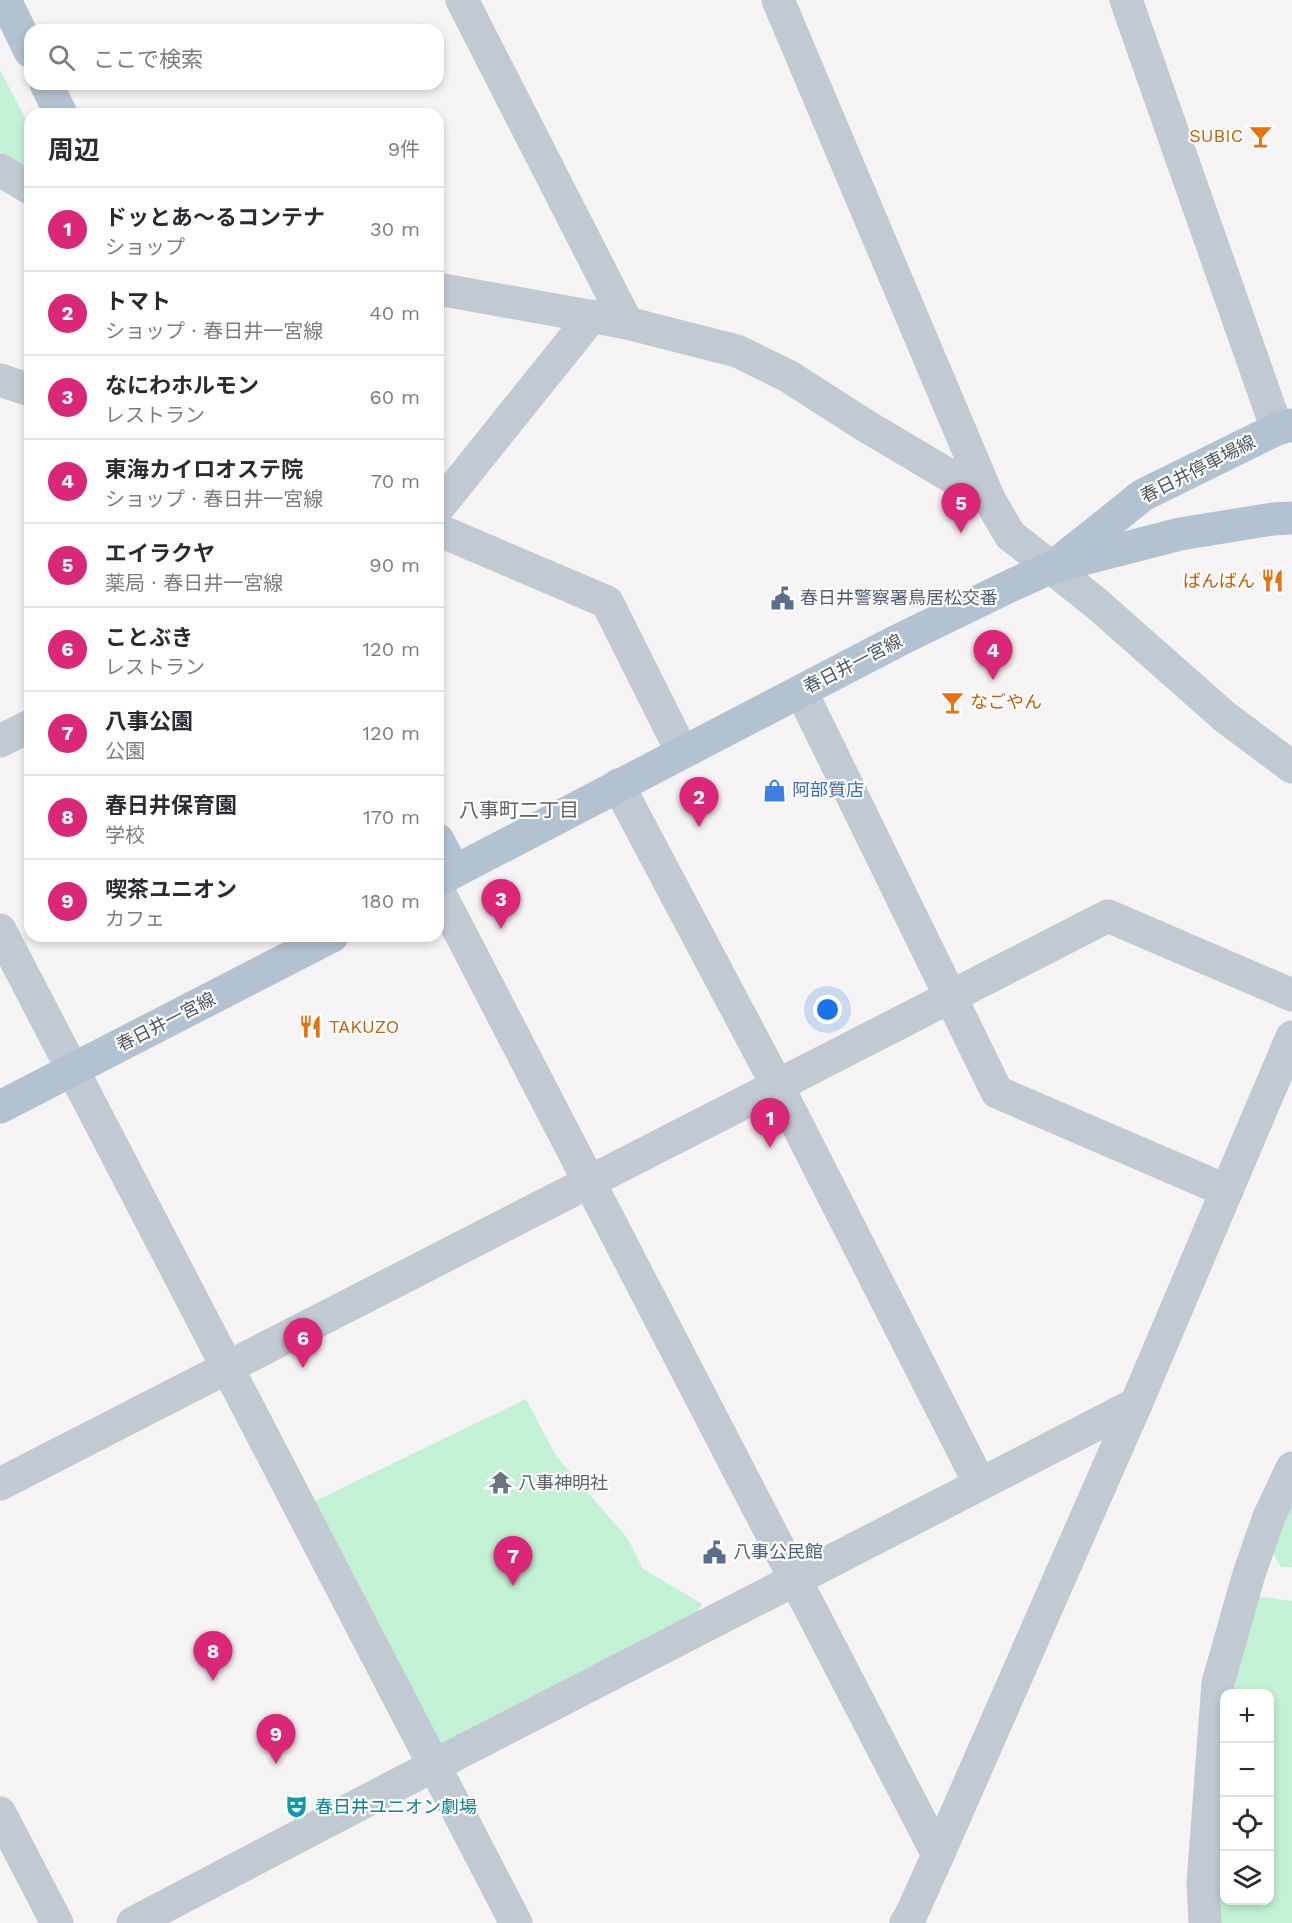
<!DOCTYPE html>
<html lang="ja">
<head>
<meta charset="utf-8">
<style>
	body { margin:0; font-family:"Work Sans","Noto Sans JP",sans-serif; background:#f2f2f3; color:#2b2b33 }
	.controls { position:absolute; right:18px; bottom:18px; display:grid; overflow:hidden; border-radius:12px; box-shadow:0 3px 9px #0003 }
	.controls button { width:54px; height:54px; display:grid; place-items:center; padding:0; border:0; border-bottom:2px solid #e1e1e2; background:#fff; color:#2b2b33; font:30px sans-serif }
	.you { position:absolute; left:828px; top:1010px; width:21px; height:21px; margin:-15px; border:4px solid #fff; border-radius:50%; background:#1a73e8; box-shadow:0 0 0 9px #1a73e833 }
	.badge { display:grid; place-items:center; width:39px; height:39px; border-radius:50%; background:#db2777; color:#fff; font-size:20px; font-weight:700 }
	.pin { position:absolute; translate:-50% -50px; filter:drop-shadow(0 2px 3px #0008) }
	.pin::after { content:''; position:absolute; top:32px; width:21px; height:18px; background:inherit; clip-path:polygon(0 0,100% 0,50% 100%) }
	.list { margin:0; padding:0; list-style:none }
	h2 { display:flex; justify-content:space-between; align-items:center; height:78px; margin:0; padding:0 24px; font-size:26px }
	h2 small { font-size:20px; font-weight:400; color:#7c7c81 }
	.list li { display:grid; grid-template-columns:39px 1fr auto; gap:18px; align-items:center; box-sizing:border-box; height:84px; padding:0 24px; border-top:2px solid #e1e1e2 }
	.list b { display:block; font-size:22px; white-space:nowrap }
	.list p { margin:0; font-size:20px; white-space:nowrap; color:#7c7c81 }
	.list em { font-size:20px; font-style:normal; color:#7c7c81 }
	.icon { flex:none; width:33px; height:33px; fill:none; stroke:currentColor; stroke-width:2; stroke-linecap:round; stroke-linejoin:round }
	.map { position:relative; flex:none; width:1292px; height:1923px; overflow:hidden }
	.search { position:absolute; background:#fff; box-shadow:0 3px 9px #0003; left:24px; top:24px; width:420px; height:66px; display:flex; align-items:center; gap:15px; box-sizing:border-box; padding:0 21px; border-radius:18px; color:#7c7c81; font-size:22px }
	.panel { position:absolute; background:#fff; box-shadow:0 3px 9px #0003; left:24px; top:108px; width:420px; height:834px; border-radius:18px }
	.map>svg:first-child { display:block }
</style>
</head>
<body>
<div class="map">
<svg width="1292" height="1923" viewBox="0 0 1292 1923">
	<rect width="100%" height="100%" fill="#f5f3f3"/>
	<g fill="#c3f1d5">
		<polygon points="0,70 30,128 30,171 0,152"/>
		<polygon points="526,1399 556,1456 628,1539 643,1569 702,1604 693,1619 437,1746 311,1503"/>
		<polygon points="1292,1502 1292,1567 1281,1567 1272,1552"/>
		<polygon points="1256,1596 1292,1601 1292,1923 1219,1923 1220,1856 1224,1782 1224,1900 1270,1900 1270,1694 1233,1693"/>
	</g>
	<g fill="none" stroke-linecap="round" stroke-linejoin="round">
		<g stroke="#c1cad2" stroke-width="33">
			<polyline points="462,0 627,323"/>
			<polyline points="778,0 989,499 1010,535 1096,603 1225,717 1292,767"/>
			<polyline points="1126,0 1277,429"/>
			<polyline points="0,170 30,188"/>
			<polyline points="438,289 627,323 737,351 788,376 866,426 989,499"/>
			<polyline points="0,380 30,390"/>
			<polyline points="438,508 592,316"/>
			<polyline points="438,530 607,602 682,752"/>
			<polyline points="801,691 997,1092 1227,1191"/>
			<polyline points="0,741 30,726"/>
			<polyline points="618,785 777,1085 980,1484"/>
			<polyline points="438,890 938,1855"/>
			<polyline points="0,930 516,1923"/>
			<polyline points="0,1484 1108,916 1292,995"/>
			<polyline points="0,1813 57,1923"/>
			<polyline points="133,1923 433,1766 1136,1404"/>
			<polyline points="906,1923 910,1917 938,1855 1136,1404 1292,1037"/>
			<polyline points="1205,1923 1203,1883 1218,1683 1249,1574 1269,1517 1292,1468"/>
		</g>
		<g stroke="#b3c2d1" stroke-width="33">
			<polyline points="5,0 30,51"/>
			<polyline points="46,84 61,114"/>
			<polyline points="1063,559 1143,495 1277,429 1292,425"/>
			<polyline points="438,840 454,871"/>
			<polyline points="438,880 897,641 1010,586 1052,567 1180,534 1273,519 1292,518"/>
			<polyline points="0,1107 332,936"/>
		</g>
	</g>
	<defs>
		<symbol id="bar-bare" viewBox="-9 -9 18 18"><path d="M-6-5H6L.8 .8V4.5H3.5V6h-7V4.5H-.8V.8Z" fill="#e8710a" stroke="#fff" stroke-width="2.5" paint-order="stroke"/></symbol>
		<symbol id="restaurant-bare" viewBox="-9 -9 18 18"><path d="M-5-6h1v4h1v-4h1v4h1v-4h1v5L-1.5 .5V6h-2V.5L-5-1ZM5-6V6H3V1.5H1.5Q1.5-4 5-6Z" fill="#e8710a" stroke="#fff" stroke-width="2.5" paint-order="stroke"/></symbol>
		<symbol id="civic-bare" viewBox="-9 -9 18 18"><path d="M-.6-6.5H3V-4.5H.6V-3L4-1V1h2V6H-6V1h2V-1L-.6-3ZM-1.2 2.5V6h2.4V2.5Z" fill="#5c6f8a" stroke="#fff" stroke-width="2.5" paint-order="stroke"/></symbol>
		<symbol id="shop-bare" viewBox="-9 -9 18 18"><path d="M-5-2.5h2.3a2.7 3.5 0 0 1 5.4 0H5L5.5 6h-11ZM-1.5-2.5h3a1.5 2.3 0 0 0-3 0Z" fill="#3f7fe0" stroke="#fff" stroke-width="2.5" paint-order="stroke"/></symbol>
		<symbol id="temple-bare" viewBox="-9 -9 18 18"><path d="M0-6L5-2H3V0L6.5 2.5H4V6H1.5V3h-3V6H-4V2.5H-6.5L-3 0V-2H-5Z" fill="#6b7280" stroke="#fff" stroke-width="2.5" paint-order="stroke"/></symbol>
		<symbol id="theatre-bare" viewBox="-9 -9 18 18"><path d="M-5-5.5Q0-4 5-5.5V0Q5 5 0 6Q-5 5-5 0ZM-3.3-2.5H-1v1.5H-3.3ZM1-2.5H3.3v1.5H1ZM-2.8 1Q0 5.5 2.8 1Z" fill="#0f9aa8" stroke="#fff" stroke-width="2.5" paint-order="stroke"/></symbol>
	</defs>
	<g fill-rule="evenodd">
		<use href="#bar-bare" x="1244" y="120" width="33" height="33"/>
		<use href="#restaurant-bare" x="1256" y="564" width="33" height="33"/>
		<use href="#civic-bare" x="766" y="582" width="33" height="33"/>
		<use href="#bar-bare" x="936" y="686" width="33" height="33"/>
		<use href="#shop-bare" x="758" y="774" width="33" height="33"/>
		<use href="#restaurant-bare" x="294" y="1010" width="33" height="33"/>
		<use href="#temple-bare" x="484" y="1466" width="33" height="33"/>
		<use href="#civic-bare" x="698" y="1536" width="33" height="33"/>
		<use href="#theatre-bare" x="280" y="1790" width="33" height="33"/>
	</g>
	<g text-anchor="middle" stroke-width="4.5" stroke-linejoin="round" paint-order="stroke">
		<g font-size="18" fill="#c56008" stroke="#fff" text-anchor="end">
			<text x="1243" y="142">SUBIC</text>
			<text x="1255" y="587">ばんばん</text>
			<text x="970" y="708" text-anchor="start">なごやん</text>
			<text x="329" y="1033" text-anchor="start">TAKUZO</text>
		</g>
		<g font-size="18" fill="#4a5661" stroke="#fff">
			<text transform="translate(1198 469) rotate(-27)" y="6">春日井停車場線</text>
			<text transform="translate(853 664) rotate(-27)" y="6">春日井一宮線</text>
			<text transform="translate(166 1022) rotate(-27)" y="6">春日井一宮線</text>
		</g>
		<g font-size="18" fill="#4e5e75" stroke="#fff" text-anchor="start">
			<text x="800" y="604">春日井警察署鳥居松交番</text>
			<text x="733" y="1558">八事公民館</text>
		</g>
		<g font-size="18" fill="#366cbe" stroke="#fff" text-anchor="start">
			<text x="792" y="796">阿部質店</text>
		</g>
		<g font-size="18" fill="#5b616d" stroke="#fff" text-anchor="start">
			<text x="518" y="1489">八事神明社</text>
		</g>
		<g font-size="18" fill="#0d838f" stroke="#fff" text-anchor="start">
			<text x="315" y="1813">春日井ユニオン劇場</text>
		</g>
		<g font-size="20" fill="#5f6368" stroke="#fff">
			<text x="519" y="817">八事町二丁目</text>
		</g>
	</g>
</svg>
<div class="controls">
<button>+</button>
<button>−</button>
<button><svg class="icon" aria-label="locate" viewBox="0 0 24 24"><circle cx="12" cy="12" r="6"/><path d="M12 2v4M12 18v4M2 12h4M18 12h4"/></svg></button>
<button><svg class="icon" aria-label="layers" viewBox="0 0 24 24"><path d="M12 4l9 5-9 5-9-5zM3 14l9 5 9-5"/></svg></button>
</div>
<div class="you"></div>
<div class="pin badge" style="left:770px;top:1148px">1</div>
<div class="pin badge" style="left:699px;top:827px">2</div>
<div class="pin badge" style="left:501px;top:929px">3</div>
<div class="pin badge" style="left:993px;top:680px">4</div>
<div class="pin badge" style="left:961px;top:533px">5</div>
<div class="pin badge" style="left:303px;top:1368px">6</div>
<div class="pin badge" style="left:513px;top:1586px">7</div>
<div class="pin badge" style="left:213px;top:1681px">8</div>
<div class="pin badge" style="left:276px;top:1764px">9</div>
<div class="search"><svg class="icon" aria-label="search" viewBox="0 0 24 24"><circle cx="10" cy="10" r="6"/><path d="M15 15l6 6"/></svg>ここで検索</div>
<section class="panel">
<h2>周辺<small>9件</small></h2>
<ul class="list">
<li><span class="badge">1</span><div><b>ドッとあ〜るコンテナ</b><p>ショップ</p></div><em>30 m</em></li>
<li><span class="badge">2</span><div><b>トマト</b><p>ショップ · 春日井一宮線</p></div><em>40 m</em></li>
<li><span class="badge">3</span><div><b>なにわホルモン</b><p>レストラン</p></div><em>60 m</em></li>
<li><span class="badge">4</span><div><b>東海カイロオステ院</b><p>ショップ · 春日井一宮線</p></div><em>70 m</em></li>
<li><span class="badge">5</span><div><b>エイラクヤ</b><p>薬局 · 春日井一宮線</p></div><em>90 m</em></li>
<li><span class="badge">6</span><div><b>ことぶき</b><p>レストラン</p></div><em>120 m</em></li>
<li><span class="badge">7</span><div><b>八事公園</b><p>公園</p></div><em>120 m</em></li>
<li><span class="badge">8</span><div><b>春日井保育園</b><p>学校</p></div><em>170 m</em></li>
<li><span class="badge">9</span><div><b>喫茶ユニオン</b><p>カフェ</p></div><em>180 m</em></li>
</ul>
</section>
</div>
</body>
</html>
